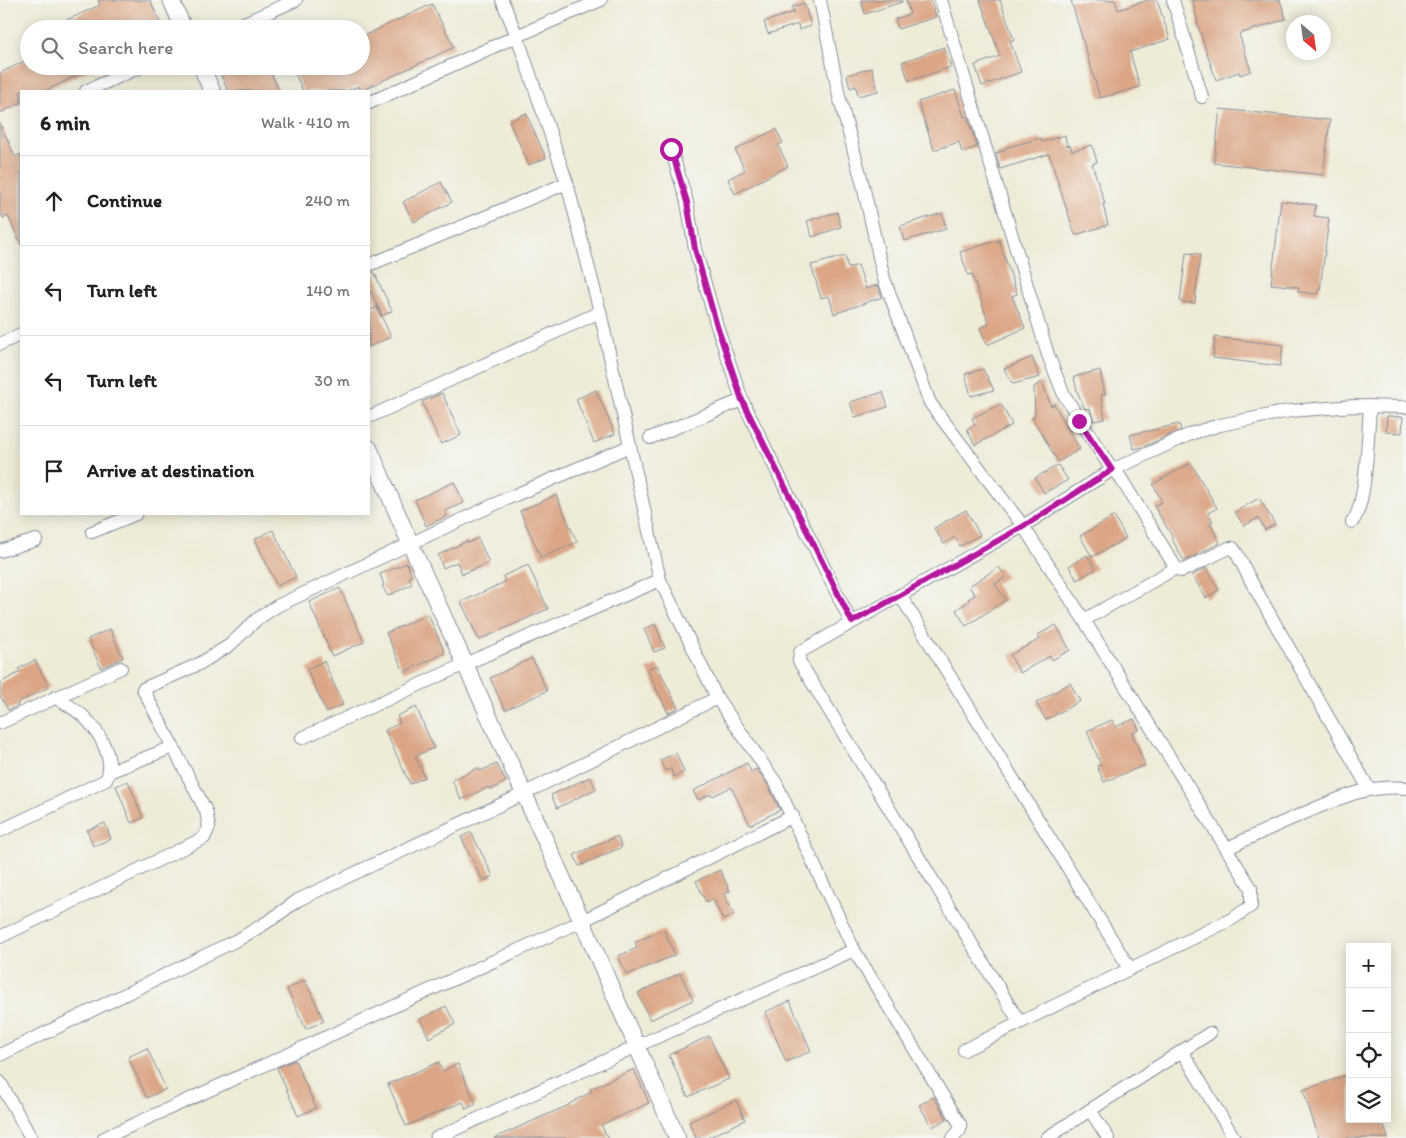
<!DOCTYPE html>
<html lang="en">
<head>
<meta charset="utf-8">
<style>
	body { margin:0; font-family:Itim,sans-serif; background:#f2f2f2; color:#222 }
	.controls { position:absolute; right:15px; bottom:15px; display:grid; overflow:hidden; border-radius:0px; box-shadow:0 2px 12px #0003 }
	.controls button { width:45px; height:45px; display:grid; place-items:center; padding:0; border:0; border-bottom:1px solid #e0e0e0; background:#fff; color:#222; font:25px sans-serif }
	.compass { position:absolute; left:1286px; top:15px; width:45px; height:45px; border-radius:50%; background:#fff; box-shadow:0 2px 12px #0003; rotate:151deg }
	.stop { position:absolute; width:15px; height:15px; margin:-11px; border:4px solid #b5179e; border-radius:50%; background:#fff }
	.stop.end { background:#b5179e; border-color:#fff; box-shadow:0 1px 5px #0008 }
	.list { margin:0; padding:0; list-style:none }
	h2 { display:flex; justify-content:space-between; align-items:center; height:65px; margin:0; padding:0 20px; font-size:21px }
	h2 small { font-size:16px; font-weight:400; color:#767676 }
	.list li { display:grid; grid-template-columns:32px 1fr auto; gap:15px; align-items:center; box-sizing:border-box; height:90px; padding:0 20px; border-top:1px solid #e0e0e0 }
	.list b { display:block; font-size:19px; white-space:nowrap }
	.list em { font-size:16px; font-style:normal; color:#767676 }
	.icon { flex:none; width:28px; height:28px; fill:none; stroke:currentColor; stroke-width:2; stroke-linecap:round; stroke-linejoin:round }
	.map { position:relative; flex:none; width:1406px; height:1138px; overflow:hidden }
	.search { position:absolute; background:#fff; box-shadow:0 2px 12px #0003; left:20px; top:20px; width:350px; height:55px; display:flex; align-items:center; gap:12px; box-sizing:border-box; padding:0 18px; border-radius:28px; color:#767676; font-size:19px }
	.panel { position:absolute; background:#fff; box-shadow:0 2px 12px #0003; left:20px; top:90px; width:350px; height:425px; border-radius:0px }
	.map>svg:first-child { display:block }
</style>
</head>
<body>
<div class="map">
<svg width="1406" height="1138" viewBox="0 0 1406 1138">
	<rect width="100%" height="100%" fill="#f6f6f2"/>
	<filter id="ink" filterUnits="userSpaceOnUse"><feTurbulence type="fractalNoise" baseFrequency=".02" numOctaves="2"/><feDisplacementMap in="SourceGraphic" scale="10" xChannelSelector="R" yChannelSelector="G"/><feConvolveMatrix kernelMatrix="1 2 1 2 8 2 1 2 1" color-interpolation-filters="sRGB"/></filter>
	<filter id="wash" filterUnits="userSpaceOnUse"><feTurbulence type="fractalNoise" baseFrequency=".0096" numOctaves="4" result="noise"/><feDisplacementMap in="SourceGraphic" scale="20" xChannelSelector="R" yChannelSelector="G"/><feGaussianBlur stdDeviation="1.12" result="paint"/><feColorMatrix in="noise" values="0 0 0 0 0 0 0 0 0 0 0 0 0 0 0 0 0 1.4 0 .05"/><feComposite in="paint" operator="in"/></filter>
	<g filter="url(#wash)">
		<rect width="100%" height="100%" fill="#eeebd7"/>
		<g id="blocks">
			<g fill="#dba685">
				<polygon points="98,0 150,0 163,29 47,29 100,5"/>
				<polygon points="861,0 902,0 902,2 865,14"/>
				<polygon points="906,0 931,0 936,17 898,29 895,19 910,14"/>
				<polygon points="980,0 1000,0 1014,40 1010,41 1021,72 982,86 975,65 1000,56"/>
				<polygon points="1071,0 1115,0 1118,10 1148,0 1157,0 1170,39 1130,52 1140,87 1100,98"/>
				<polygon points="1192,0 1280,0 1286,19 1239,34 1251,71 1240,75 1239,72 1216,80 1197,23 1198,23"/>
				<polygon points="804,3 811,26 799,30 798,24 768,34 764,22 794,12 792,7"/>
				<polygon points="432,4 454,47 361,91 359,86 347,91 303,91 292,66 361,66 361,37"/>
				<polygon points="944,47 951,67 909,81 902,62"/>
				<polygon points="29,59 29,66 48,66 51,72 63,66 97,66 45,91 21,91 21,103 0,113 0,73"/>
				<polygon points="217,66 268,66 279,91 228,91"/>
				<polygon points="872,68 878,91 858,96 856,86 850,88 847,75"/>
				<polygon points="955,90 964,117 967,116 977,147 962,152 959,142 934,150 918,102"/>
				<polygon points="1220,109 1330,120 1323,175 1214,163"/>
				<polygon points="526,113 546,158 529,165 509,121"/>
				<polygon points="0,123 15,157 21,154 21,245 8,216 3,218 0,210"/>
				<polygon points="776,129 783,143 778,145 788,166 735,194 728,179 745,170 735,150"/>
				<polygon points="1065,135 1067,146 1070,145 1072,151 1092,145 1097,162 1092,164 1105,204 1103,204 1108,225 1075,235 1049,154 1000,169 996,153 1005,150 1005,148 1041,138 1042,142"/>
				<polygon points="441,182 452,202 414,222 403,202"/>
				<polygon points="1281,201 1316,205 1314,216 1329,218 1320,290 1318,290 1317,294 1298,292 1299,287 1271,284"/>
				<polygon points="837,212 841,227 812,237 807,221"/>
				<polygon points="942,213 946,229 904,241 900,226"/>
				<polygon points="999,240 1017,294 1012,296 1025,328 987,345 980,328 989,324 972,274 968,275 960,252"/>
				<polygon points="1186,253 1200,254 1195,303 1180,302"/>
				<polygon points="845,256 848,268 858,265 866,289 878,285 882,297 834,314 829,296 821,298 811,265"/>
				<polygon points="374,272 392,311 382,316 369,287 369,273"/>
				<polygon points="377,307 391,337 369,347 369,311"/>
				<polygon points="1215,337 1283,345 1280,366 1213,358"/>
				<polygon points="1032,357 1040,377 1013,384 1004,369"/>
				<polygon points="983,369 994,390 971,396 965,374"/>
				<polygon points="1100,370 1105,395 1101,395 1105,419 1093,421 1090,408 1085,409 1077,391 1074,377"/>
				<polygon points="1042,382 1051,406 1054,404 1080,449 1058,462 1032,417 1035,416 1034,387"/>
				<polygon points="596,390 615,434 594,443 576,399"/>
				<polygon points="883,392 888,407 855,417 850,402"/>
				<polygon points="442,393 461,435 441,444 422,402"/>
				<polygon points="1001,404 1012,425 975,445 967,429 975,425 972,418"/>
				<polygon points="1387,416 1403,417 1402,433 1386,432"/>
				<polygon points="1179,424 1181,430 1143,447 1134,449 1130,435"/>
				<polygon points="1191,463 1217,508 1208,513 1213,521 1210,523 1220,543 1184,561 1171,537 1172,536 1154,506 1162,502 1153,484"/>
				<polygon points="1058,465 1068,480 1044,493 1035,478"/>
				<polygon points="454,482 464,503 445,511 447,516 426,526 415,500"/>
				<polygon points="556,495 577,542 541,558 520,511"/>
				<polygon points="1259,498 1275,524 1265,530 1258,518 1244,526 1235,512"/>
				<polygon points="966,510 980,535 960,546 955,537 944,544 934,528"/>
				<polygon points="1114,516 1126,538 1092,557 1080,536"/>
				<polygon points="273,530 296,577 277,586 255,539"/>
				<polygon points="478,538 489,563 462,574 457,562 443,568 438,555 467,541 468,543"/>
				<polygon points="1087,555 1096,569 1077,580 1069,566"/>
				<polygon points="407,563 412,576 409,577 412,584 388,596 382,586 384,585 380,574"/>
				<polygon points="528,565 548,609 479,640 461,602 505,582 503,576"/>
				<polygon points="999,567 1006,577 995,584 1006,600 966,626 956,610 969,601 968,599 975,595 969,586"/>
				<polygon points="1206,568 1219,590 1206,598 1192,575"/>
				<polygon points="340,588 364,642 332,656 309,602"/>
				<polygon points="428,614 445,653 404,672 386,633"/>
				<polygon points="655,624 665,648 654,652 644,629"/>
				<polygon points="1056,625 1070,650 1052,660 1050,656 1020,673 1010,655 1040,639 1038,635"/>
				<polygon points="110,629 123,658 101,668 88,639"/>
				<polygon points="532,658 547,691 505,710 490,678"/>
				<polygon points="35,660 49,687 17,703 18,706 8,710 0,696 0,683 20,672 18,669"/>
				<polygon points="324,661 343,705 326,712 307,669"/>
				<polygon points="657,665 678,708 668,713 647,669"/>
				<polygon points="1070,683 1080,701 1046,720 1036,703"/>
				<polygon points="416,707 434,748 415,756 425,777 410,784 385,730 400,723 397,716"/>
				<polygon points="1134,719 1139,730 1132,733 1145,765 1104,782 1097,766 1101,765 1087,731 1112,720 1115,727"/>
				<polygon points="676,753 684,772 674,777 671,769 665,771 660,760"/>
				<polygon points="747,763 751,772 757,769 769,787 780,810 750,825 731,787 713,796 712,795 708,795 698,800 693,791"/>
				<polygon points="497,764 506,782 490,790 489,787 461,800 452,780 478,768 480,771"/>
				<polygon points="590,777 596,789 557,808 551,795"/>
				<polygon points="128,781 143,818 131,823 116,786"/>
				<polygon points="105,823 111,839 93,846 87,830"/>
				<polygon points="471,832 493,876 483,881 461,837"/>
				<polygon points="617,836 622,847 579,866 574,855"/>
				<polygon points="720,870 730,891 724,894 734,915 723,920 713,899 706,902 696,881"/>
				<polygon points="664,930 675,955 627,975 618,956 637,948 635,942"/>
				<polygon points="680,973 693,1000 650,1020 638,993"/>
				<polygon points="305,980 324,1021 306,1029 287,989"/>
				<polygon points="790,1001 811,1051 786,1062 765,1012"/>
				<polygon points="446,1006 455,1024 429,1038 420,1019"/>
				<polygon points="709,1036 729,1079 688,1097 669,1055"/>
				<polygon points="147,1048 166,1089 147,1098 128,1057"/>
				<polygon points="295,1060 316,1108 298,1116 277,1068"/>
				<polygon points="439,1062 442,1071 458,1064 476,1104 466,1109 463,1102 406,1126 388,1084"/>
				<polygon points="634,1069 649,1103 601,1125 608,1138 494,1138 569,1105 569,1104 591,1092 590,1089"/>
				<polygon points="1350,1074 1350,1119 1382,1119 1388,1138 1319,1138 1303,1090"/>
				<polygon points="934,1097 947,1119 932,1127 919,1105"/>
				<polygon points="736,1100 745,1120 707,1138 696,1138 689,1122"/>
			</g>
		</g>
	</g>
	<g filter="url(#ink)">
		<use href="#blocks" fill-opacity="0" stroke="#848d9a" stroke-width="1"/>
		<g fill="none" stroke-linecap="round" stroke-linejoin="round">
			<defs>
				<g id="minor">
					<polyline points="502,0 517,36 567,183 600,312 660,580 717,698 776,783 854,950 960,1124 960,1130 953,1138"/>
					<polyline points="820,0 839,96 863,185 884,279 930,403 1023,526 1084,620 1251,888 1251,906 1232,919 964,1050"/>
					<polyline points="941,0 1048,355 1064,395 1112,470"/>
					<polyline points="1173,0 1202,97"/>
					<polyline points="231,29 296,0"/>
					<polyline points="86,91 143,66"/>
					<polyline points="369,103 517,36 601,0"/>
					<polyline points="671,149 687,202 695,249 717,326 742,400 851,622"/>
					<polyline points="369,265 567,183"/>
					<polyline points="0,344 21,334"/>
					<polyline points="369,417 600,312"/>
					<polyline points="650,438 742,400"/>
					<polyline points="1115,469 1176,568 1181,571 1186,569 1229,548 1233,548 1236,552 1252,583 1369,789"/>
					<path d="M1352,522C1367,506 1368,430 1370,406"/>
					<polyline points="92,532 136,514"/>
					<polyline points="0,551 36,540"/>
					<polyline points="900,595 1130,969"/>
					<polyline points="1084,620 1176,568"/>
					<polyline points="0,723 121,668"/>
					<polyline points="302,738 465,664 660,580"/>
					<polyline points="109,772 173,747"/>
					<path d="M0,831L106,780C116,762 100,733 87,720C78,710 66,704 55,697"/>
					<path d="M1227,848C1254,836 1280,823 1307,812C1342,797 1367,785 1406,788"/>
					<polyline points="0,937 204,838 209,827 206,811 143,689 199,664 230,645 256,620 277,606 506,499 630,446"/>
					<polyline points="1020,1023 799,661 800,652 1023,526 1112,470 1193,433 1220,425 1290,411 1354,406 1406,407"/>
					<polyline points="1182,1051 1234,1138"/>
					<polyline points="0,1055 241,938 272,919 298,900 523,794 717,698"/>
					<polyline points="0,1082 31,1138"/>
					<polyline points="1090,1110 1108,1138"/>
					<polyline points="1048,1137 1210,1033"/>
					<polyline points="104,1138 582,921 793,816"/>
					<polyline points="436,1138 637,1046 854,950"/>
				</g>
				<g id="tertiary">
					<polyline points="171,0 184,29"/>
					<polyline points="201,66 212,91"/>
					<polyline points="369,448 410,543 582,921 677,1138"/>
				</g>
			</defs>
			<use href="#minor" stroke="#848d9a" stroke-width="14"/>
			<use href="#tertiary" stroke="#848d9a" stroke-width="18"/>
			<use href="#minor" stroke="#fff" stroke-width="12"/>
			<use href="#tertiary" stroke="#fff" stroke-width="16"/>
		</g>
	</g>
	<g fill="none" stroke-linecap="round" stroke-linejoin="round" filter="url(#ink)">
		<polyline stroke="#b5179e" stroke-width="6" points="671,149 687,202 695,249 717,326 742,400 852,622 1024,526 1112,470 1079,421"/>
	</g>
</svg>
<div class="controls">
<button>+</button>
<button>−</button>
<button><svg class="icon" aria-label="locate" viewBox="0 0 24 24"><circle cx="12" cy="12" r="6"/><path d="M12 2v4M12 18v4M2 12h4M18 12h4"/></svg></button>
<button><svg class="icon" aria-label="layers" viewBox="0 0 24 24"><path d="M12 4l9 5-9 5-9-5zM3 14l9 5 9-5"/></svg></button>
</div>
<svg class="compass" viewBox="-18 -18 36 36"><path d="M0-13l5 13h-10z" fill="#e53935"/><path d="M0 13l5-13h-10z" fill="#767676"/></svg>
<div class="stop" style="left:671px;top:149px"></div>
<div class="stop end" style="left:1079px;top:421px"></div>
<div class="search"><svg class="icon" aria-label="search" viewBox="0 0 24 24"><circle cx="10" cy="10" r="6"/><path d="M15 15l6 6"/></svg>Search here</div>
<section class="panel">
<h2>6 min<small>Walk · 410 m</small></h2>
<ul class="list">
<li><svg class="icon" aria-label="ahead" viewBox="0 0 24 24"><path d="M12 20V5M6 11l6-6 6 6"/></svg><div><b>Continue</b></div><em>240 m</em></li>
<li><svg class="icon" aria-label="left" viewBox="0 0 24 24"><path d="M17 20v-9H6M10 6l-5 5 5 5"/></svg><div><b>Turn left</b></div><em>140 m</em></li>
<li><svg class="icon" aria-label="left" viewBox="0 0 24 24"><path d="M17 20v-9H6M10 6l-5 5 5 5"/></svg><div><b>Turn left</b></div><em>30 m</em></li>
<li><svg class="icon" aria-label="arrive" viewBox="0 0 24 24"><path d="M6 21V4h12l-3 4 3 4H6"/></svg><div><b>Arrive at destination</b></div></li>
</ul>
</section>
</div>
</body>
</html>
